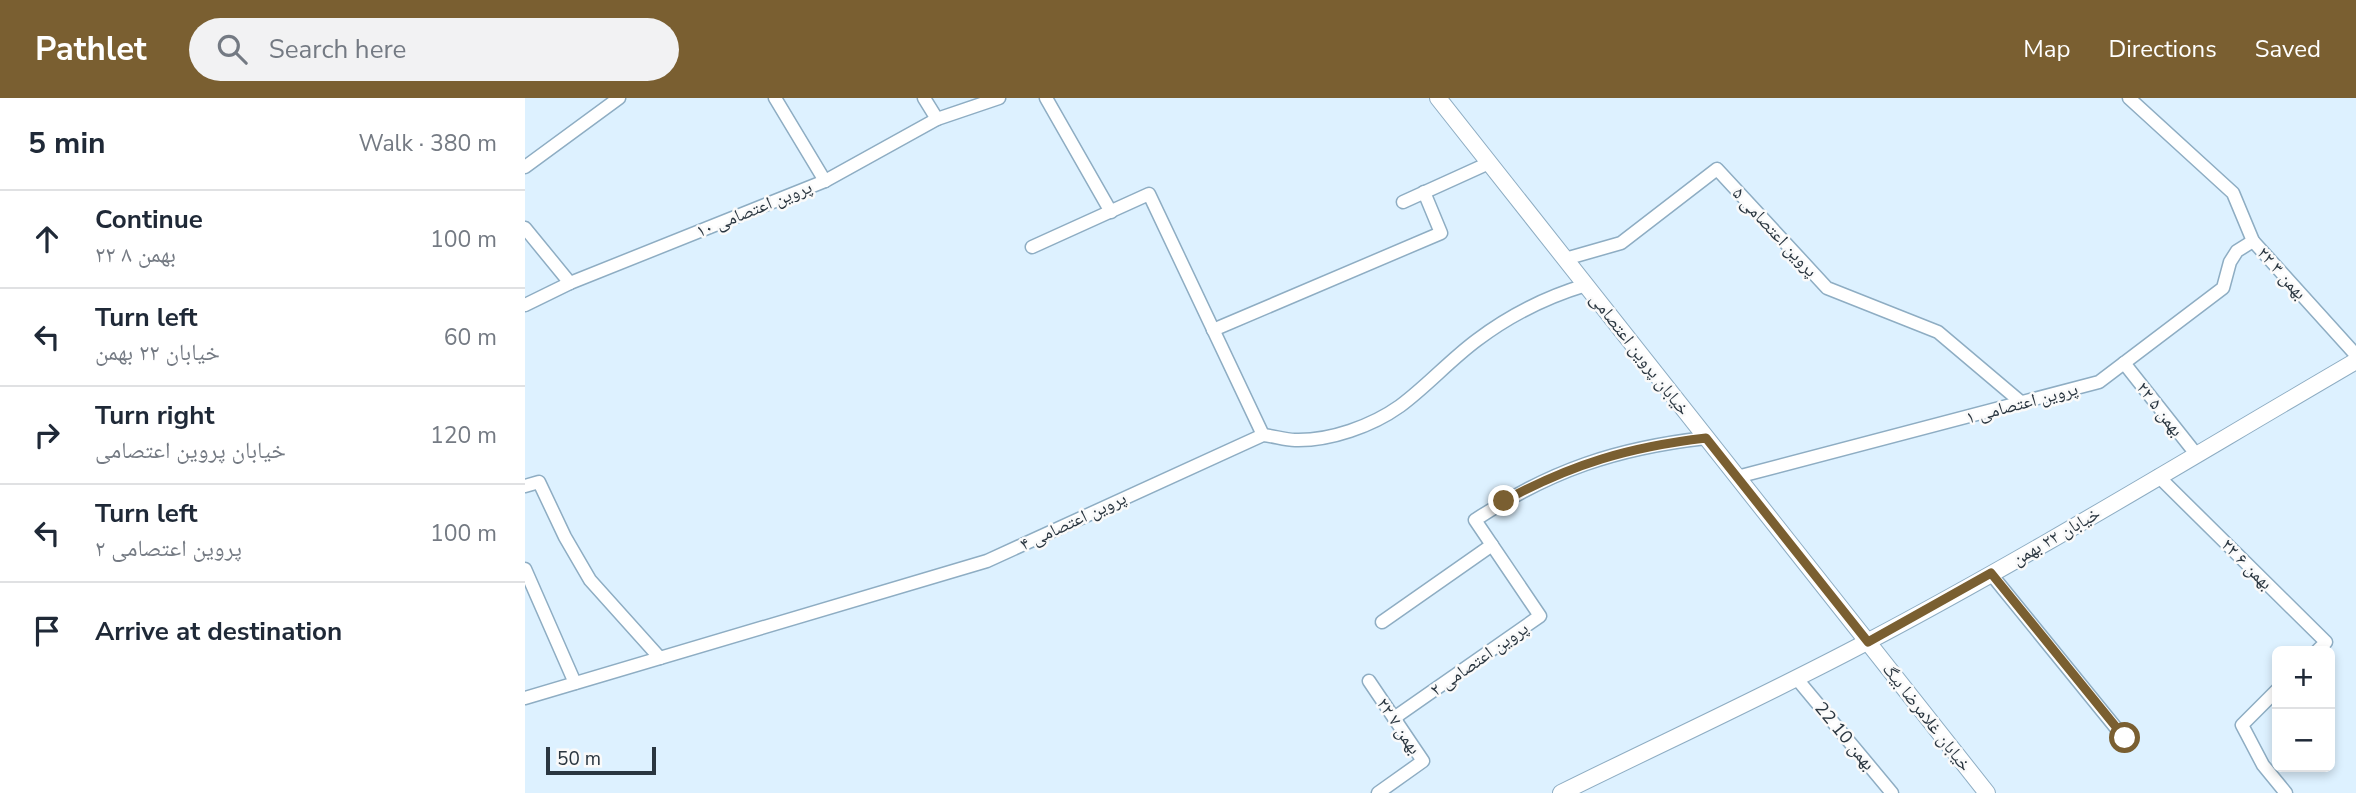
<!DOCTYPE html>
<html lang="en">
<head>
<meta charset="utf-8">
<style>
	body { margin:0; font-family:"Nunito Sans","Noto Naskh Arabic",sans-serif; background:#f2f2f3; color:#1f2937 }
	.controls { position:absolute; right:21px; bottom:21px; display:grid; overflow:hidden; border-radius:10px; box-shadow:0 4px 10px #0003 }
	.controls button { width:63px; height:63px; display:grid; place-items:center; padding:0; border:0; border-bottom:2px solid #e0e1e3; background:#fff; color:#1f2937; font:35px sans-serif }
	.scale { position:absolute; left:21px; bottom:18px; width:110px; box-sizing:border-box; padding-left:7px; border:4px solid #2a3640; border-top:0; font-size:19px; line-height:24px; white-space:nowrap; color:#2a3640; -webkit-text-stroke:5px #fafafa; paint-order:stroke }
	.stop { position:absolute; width:21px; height:21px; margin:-16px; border:5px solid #7a5f31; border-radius:50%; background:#fff }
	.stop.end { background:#7a5f31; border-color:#fff; box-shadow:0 2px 7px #0008 }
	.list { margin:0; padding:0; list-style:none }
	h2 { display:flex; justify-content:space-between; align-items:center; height:91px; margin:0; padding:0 28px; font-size:30px }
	h2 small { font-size:23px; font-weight:400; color:#747a83 }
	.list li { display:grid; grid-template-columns:46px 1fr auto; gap:21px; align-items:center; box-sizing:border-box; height:98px; padding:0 28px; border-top:2px solid #e0e1e3 }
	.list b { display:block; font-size:26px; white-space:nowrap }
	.list p { margin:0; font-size:23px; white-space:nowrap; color:#747a83 }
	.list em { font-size:23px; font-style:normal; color:#747a83 }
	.icon { flex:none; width:38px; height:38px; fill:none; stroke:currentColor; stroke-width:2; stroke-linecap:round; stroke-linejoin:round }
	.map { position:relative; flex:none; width:1831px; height:695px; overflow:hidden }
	header { display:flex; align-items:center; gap:42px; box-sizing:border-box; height:98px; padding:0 35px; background:#7a5f31; color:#fff }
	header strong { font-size:33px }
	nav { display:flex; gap:38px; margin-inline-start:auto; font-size:24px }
	.search { width:490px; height:63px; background:#f2f2f3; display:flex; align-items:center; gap:18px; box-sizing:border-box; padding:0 24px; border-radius:38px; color:#747a83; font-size:26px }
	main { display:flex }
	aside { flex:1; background:#fff }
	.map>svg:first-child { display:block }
</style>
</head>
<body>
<header>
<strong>Pathlet</strong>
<div class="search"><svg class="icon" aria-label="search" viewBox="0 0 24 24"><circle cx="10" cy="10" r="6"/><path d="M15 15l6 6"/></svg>Search here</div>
<nav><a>Map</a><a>Directions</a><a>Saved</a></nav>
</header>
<main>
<aside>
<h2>5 min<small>Walk · 380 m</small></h2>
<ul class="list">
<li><svg class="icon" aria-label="ahead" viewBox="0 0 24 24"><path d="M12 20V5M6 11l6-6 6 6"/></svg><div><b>Continue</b><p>۲۲ بهمن ۸</p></div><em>100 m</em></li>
<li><svg class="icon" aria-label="left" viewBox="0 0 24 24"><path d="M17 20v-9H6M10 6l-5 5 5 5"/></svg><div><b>Turn left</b><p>خیابان ۲۲ بهمن</p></div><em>60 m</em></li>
<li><svg class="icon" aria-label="right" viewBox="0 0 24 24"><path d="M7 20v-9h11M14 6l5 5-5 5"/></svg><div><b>Turn right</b><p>خیابان پروین اعتصامی</p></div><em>120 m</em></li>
<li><svg class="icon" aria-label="left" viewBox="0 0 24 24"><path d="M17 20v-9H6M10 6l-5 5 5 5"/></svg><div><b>Turn left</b><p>پروین اعتصامی ۲</p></div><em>100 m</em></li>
<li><svg class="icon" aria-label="arrive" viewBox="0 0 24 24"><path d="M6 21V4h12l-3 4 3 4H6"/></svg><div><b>Arrive at destination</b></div></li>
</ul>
</aside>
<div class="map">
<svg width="1831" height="695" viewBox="0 0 1831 695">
	<rect width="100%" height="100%" fill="#ddf1ff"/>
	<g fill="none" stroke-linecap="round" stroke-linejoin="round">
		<defs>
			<g id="street">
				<polyline points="250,0 300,83"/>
				<polyline points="399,0 412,21"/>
				<polyline points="521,0 586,114"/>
				<polyline points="1604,0 1708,95 1728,143 1831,257"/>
				<polyline points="0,69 94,0"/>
				<polyline points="878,104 964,65"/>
				<polyline points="0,130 45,185 300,83 412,21 474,0"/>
				<polyline points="507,149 624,96 738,337"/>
				<polyline points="1040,161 1096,145 1192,71 1302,190 1413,234 1497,305"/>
				<polyline points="0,207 45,185"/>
				<polyline points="688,232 916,135 899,94"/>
				<polyline points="1599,265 1671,356"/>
				<polyline points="1633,378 1801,544 1792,553"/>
				<polyline points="1212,379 1574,284 1698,190 1705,164 1712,153 1728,143"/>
				<polyline points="0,388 14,384 40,439 65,482 135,560"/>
				<polyline points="0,471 50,585"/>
				<polyline points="1466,476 1600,641"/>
				<polyline points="857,524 967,447"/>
				<polyline points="1272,581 1367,695"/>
				<polyline points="844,583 898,663 853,695"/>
				<polyline points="1752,592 1717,627 1738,667 1761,695"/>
				<path d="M0,600L462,463L738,337C749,338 760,342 770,342C805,343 847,328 875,308C902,288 925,262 952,242C985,217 1021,199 1061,187"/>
				<path d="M869,620L1015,518L950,422C1026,372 1092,350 1181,340"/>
			</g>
			<g id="secondary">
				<polyline points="913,0 1462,695"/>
				<path d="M1036,695C1137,645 1240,598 1340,545C1507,457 1668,358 1831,263"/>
			</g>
		</defs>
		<use href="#street" stroke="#8eadc3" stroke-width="15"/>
		<use href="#secondary" stroke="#8eadc3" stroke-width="18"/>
		<use href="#street" stroke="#fff" stroke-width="12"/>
		<use href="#secondary" stroke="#fff" stroke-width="16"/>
	</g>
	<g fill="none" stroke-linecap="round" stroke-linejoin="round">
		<path stroke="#7a5f31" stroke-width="9" d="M979,403C1047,366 1104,349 1181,340L1343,544L1466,475L1600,640"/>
	</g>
	<g text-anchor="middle" stroke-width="5" stroke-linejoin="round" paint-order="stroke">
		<g font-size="18" fill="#2a3640" stroke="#fafafa">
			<text transform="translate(229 111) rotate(-22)" y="6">پروین اعتصامی ۱۰</text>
			<text transform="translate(1250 134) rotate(47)" y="6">پروین اعتصامی ۵</text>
			<text transform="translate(1757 175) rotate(48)" y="6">۲۲ بهمن ۳</text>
			<text transform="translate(1115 256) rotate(52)" y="6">خیابان پروین اعتصامی</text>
			<text transform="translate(1497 305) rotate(-15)" y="6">پروین اعتصامی ۱</text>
			<text transform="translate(1635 311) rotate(52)" y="6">۲۲ بهمن ۵</text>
			<text transform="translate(548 423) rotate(-25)" y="6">پروین اعتصامی ۴</text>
			<text transform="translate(1531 438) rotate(-30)" y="6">خیابان ۲۲ بهمن</text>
			<text transform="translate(1722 466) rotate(45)" y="6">۲۲ بهمن ۶</text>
			<text transform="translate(954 561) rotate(-35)" y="6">پروین اعتصامی ۲</text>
			<text transform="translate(1402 619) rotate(52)" y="6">خیابان غلامرضا بیگ</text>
			<text transform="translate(874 628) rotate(56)" y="6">۲۲ بهمن ۷</text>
			<text transform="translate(1320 638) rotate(50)" y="6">22 بهمن 10</text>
		</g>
	</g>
</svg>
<div class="controls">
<button>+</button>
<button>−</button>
</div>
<div class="scale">50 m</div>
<div class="stop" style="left:1600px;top:640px"></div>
<div class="stop end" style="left:979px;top:403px"></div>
</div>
</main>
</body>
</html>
